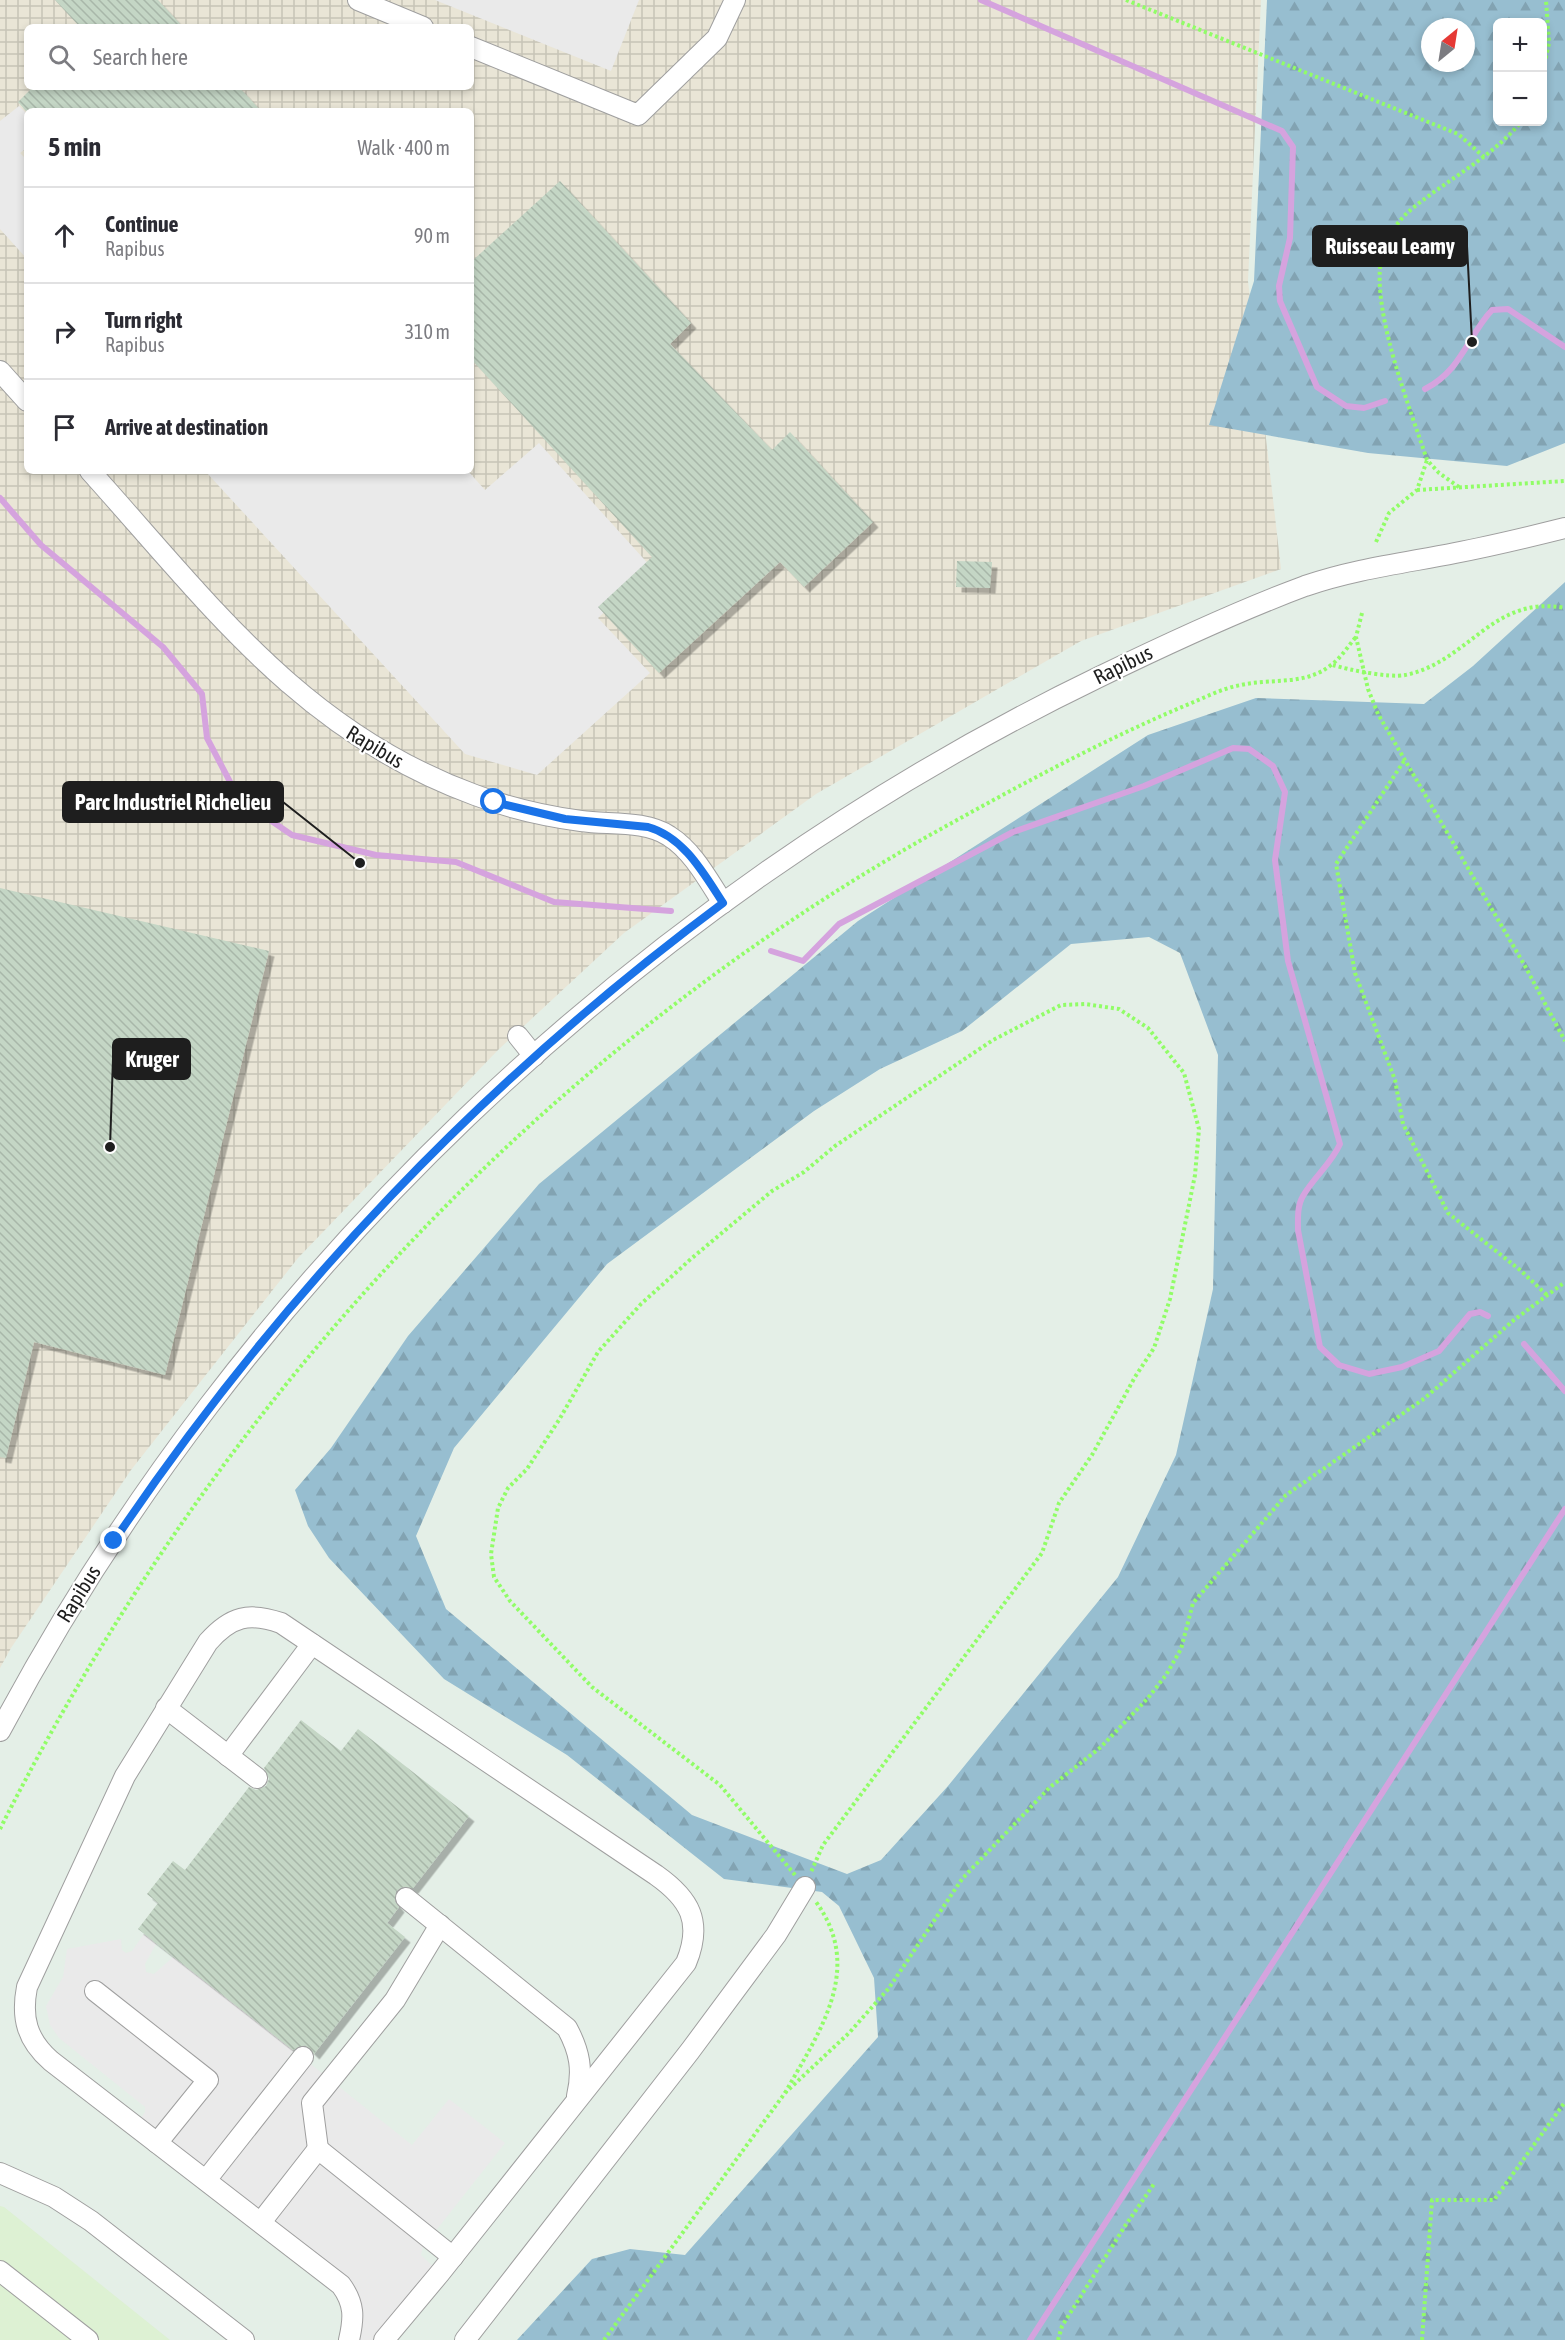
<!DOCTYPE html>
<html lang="en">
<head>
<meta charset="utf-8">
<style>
	body { margin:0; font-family:"Asap Condensed",sans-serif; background:#f2f2f3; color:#2b2b33 }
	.controls { position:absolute; right:18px; top:18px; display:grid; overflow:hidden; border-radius:9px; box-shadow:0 3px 9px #0003 }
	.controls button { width:54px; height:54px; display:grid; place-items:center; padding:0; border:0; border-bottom:2px solid #e1e1e2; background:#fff; color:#2b2b33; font:30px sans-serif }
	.compass { position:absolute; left:1421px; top:18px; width:54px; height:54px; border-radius:50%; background:#fff; box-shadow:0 3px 9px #0003; rotate:30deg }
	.stop { position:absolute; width:18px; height:18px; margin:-14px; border:4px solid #1a73e8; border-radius:50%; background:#fff }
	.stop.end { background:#1a73e8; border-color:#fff; box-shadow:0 2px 6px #0008 }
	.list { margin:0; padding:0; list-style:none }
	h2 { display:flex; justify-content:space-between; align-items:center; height:78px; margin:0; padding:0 24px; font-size:26px }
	h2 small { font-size:20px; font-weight:400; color:#7c7c81 }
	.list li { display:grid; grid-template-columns:39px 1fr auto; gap:18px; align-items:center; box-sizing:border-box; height:96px; padding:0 24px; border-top:2px solid #e1e1e2 }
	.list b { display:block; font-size:22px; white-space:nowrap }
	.list p { margin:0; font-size:20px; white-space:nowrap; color:#7c7c81 }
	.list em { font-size:20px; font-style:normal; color:#7c7c81 }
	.icon { flex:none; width:33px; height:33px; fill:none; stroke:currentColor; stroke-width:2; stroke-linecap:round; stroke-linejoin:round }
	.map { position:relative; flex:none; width:1565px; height:2340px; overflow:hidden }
	.search { position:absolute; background:#fff; box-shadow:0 3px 9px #0003; left:24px; top:24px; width:450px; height:66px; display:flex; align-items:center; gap:15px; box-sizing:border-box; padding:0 21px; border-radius:9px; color:#7c7c81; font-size:22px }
	.panel { position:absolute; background:#fff; box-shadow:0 3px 9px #0003; left:24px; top:108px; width:450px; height:366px; border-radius:9px }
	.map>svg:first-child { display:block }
</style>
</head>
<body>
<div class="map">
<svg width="1565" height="2340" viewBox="0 0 1565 2340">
	<defs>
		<pattern id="industrial-grid" width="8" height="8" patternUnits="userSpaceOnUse" patternTransform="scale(1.5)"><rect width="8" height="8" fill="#e9e5d6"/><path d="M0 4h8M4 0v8" fill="none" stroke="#c7c4b7"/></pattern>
		<pattern id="forest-firs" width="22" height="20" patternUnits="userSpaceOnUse" patternTransform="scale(1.5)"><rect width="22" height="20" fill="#97bed0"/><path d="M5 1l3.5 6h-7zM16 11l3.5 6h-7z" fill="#82a3b2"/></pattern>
		<pattern id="building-back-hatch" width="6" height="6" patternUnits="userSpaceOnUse" patternTransform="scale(1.5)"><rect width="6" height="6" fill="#c4d6c5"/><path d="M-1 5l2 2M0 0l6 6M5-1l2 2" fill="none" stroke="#a8b7a9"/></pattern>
		<filter id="shadow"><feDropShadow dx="5.5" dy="5.5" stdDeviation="0" flood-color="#0004"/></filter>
	</defs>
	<rect width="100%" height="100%" fill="#e4efe7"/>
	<polygon fill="#ddf1d3" points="0,2206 4,2207 170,2340 0,2340"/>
	<path fill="url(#industrial-grid)" fill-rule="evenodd" d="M0,0H1261L1248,281L1281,569L1081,641L816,794L624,933L498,1050L298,1258L131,1470L11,1648L0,1668ZM27,27H471V87H27ZM27,111H471V471H27Z"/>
	<g fill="url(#forest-firs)" fill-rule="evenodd">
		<path d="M1267,0H1565V443L1507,466L1368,453L1209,425L1254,281ZM1498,22H1542V122H1498ZM1430,27H1466V63H1430Z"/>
		<path d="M1565,582V2340H517L592,2259L630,2249L685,2255L878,2037L874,1978L839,1906L822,1892L724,1879L567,1755L444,1679L329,1558L308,1526L295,1490L331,1448L408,1336L539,1184L858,921L1148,735L1256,698L1424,704L1473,666ZM1149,937L1180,953L1218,1055L1213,1289L1176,1455L1118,1577L948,1786L881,1860L847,1874L692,1815L446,1609L416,1536L454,1448L607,1264L814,1111L880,1069L962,1031L1071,944Z"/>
	</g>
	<g fill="#eaeaea">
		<polygon points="435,0 639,0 611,71"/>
		<polygon points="19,106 27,114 27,148 20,153 27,160 27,259 0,229 0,121"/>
		<polygon points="539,443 652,568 598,618 650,673 537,775 465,754 207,473 468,471 485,490"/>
		<polygon points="144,1934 156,1944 145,1964 146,1972 154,1974 173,1957 294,2050 247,2112 308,2062 412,2145 449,2099 505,2143 423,2247 421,2255 440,2273 384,2340 349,2340 350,2297 135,2126 145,2112 145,2107 59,2038 50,2025 46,2006 63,1977 67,1949 121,1939 122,1950 126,1953 132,1951"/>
	</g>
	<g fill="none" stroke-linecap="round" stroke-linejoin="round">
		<g stroke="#d5a3de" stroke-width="6">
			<polyline points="981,0 1282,131 1293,147 1290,238 1279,286 1280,301 1317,387 1346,406 1364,408 1385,401"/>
			<path d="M1425,389C1462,370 1467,337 1492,310L1508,309L1565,347"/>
			<polyline points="0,498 41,545 163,647 202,694 207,738 239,799 292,835 376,855 456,862 554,902 671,911"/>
			<path d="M771,951L803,961L839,924L1013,832L1144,786L1233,748L1249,749L1273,766L1285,792L1275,860L1288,961L1340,1144C1331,1164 1314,1177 1303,1196C1297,1206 1298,1219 1298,1230L1320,1347L1339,1365L1369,1374L1402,1367L1439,1351L1470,1314L1480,1312L1488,1316"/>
			<polyline points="1524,1344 1565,1391"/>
			<polyline points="1030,2340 1565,1509"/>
		</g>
	</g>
	<g fill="url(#building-back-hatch)" filter="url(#shadow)">
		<polygon points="55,0 158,0 183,27 80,27"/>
		<polygon points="33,87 239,87 261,111 26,111 18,102"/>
		<polygon points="560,181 691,323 670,344 772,450 790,432 873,522 804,587 780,562 659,673 598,607 652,557 471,359 471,262"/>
		<polygon points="957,561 992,562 990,588 956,587"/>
		<polygon points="0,888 269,951 165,1375 34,1342 6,1458 0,1457"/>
		<polygon points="301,1720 341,1751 358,1729 469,1816 413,1888 402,1887 396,1891 395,1902 399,1907 387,1923 405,1937 314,2054 305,2045 293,2050 138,1929 158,1903 147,1894 173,1861 185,1870 249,1787 256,1790 266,1786 269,1779 264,1768"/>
	</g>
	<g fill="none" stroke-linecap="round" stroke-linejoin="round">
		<defs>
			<g id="minor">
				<polyline points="358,0 423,27"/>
				<polyline points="471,47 638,115 717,38 735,0"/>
				<polyline points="0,371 27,401"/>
				<path d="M90,471C208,602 302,732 475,795C509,808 544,816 581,821C608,825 645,820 669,836C693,851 708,880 723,903"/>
				<polyline points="518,1036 534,1056"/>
				<polyline points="166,1708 257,1778"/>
				<path d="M0,1731C241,1277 637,900 1099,677C1167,644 1235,612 1305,586C1355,569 1404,563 1455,553C1492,546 1529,537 1565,528"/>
				<polyline points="228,1756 312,1644"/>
				<path d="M406,1898L567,2028C580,2052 583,2070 577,2096"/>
				<polyline points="95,1991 208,2080 157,2143"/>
				<polyline points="318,2149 312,2103 395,2000 440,1925"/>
				<polyline points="0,2173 54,2197 91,2221 244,2340"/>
				<polyline points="206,2180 303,2057"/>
				<polyline points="261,2222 318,2149 453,2257"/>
				<polyline points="0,2271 88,2340"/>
				<path d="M349,2340C354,2318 355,2304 341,2285L51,2061C27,2040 21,2018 27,1987L125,1776L208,1642C231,1616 249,1612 281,1623L656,1875C690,1899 703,1922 686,1963L440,2273L384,2340"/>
				<polyline points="465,2340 690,2051 776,1935 805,1887"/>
			</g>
		</defs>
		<use href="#minor" stroke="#9f9f9f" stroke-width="22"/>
		<g stroke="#91fd67" stroke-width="4" stroke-dasharray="3 3" stroke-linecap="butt">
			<polyline points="1126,0 1458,134 1484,157"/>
			<polyline points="1542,76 1549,43 1546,0"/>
			<path d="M1459,487L1439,473L1427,460C1410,408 1372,313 1381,260C1384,242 1394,226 1407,213C1444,181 1489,160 1521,122"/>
			<polyline points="1417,490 1565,481"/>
			<polyline points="1376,542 1389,513 1417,490 1427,460"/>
			<polyline points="1362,613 1356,637 1368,689 1378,714 1525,966 1565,1041"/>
			<path d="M1333,665C1349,670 1389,678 1405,675C1468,663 1493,594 1565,608"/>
			<polyline points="1404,761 1336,864 1355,973 1395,1080 1403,1124 1448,1213 1520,1270 1548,1296"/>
			<path d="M0,1829C210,1412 530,1059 939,830C1020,785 1103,740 1189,704C1206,697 1223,688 1241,685C1272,678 1305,686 1331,665C1341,658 1348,646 1356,637"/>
			<polyline points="795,1875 720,1785 592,1687 510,1601 494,1577 491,1554 498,1508 508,1488 527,1469 559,1420 598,1352 641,1304 692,1258 772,1191 804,1172 835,1146 993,1040 1061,1005 1085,1004 1119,1009 1148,1028 1184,1073 1199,1129 1195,1175 1170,1299 1154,1348 1135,1377 1092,1455 1059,1503 1042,1553 823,1845 811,1872"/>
			<path d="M785,2093C819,2032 865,1969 816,1902"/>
			<polyline points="604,2340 785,2093 849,2033 889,1988 962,1879 1049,1788 1101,1747 1148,1698 1166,1675 1181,1649 1193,1603 1286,1495 1425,1398 1514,1320 1565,1282"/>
			<polyline points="1058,2340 1062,2326 1125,2226 1154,2184"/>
			<polyline points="1422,2340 1432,2200 1494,2200 1565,2102"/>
		</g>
		<use href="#minor" stroke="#fff" stroke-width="20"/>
	</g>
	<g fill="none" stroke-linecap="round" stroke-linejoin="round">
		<path stroke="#1a73e8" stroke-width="8" d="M114,1541C282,1292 482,1082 723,903C704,874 684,837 648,827L565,819L494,802"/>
	</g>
	<g text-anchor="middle" stroke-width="4.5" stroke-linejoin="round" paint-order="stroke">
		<g font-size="21" fill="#1e1e1e" stroke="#fff">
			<text transform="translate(1123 665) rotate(-26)" y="7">Rapibus</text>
			<text transform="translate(375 747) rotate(31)" y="7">Rapibus</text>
			<text transform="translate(79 1594) rotate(-58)" y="7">Rapibus</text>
		</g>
	</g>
	<path fill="none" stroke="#1e1e1e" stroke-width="2" d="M1472 342L1467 246M360 863L283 802M110 1147L113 1059"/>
	<g fill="#1e1e1e" stroke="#fff" stroke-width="2">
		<circle cx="1472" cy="342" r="6"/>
		<circle cx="360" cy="863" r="6"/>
		<circle cx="110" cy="1147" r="6"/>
	</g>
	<g fill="#1e1e1e" stroke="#1e1e1e" stroke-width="2">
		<rect x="1313" y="226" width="154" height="40" rx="6"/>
		<rect x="63" y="782" width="220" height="40" rx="6"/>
		<rect x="113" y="1039" width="77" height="40" rx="6"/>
	</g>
	<g font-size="22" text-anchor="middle" font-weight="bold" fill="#fff">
		<text x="1390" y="254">Ruisseau Leamy</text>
		<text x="173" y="810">Parc Industriel Richelieu</text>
		<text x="152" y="1067">Kruger</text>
	</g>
</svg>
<div class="controls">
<button>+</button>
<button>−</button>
</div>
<svg class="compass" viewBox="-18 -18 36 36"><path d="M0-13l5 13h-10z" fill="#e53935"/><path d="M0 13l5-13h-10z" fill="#7c7c81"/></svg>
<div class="stop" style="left:494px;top:802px"></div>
<div class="stop end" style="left:114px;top:1541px"></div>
<div class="search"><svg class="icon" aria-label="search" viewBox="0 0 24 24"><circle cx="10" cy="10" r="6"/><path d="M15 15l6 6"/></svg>Search here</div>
<section class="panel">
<h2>5 min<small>Walk · 400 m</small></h2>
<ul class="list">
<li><svg class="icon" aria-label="ahead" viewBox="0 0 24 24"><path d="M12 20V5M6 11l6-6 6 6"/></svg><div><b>Continue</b><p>Rapibus</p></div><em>90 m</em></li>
<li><svg class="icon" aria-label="right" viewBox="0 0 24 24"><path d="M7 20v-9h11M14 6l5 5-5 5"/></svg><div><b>Turn right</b><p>Rapibus</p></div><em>310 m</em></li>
<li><svg class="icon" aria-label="arrive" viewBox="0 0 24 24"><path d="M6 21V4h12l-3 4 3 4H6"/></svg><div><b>Arrive at destination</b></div></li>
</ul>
</section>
</div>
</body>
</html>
